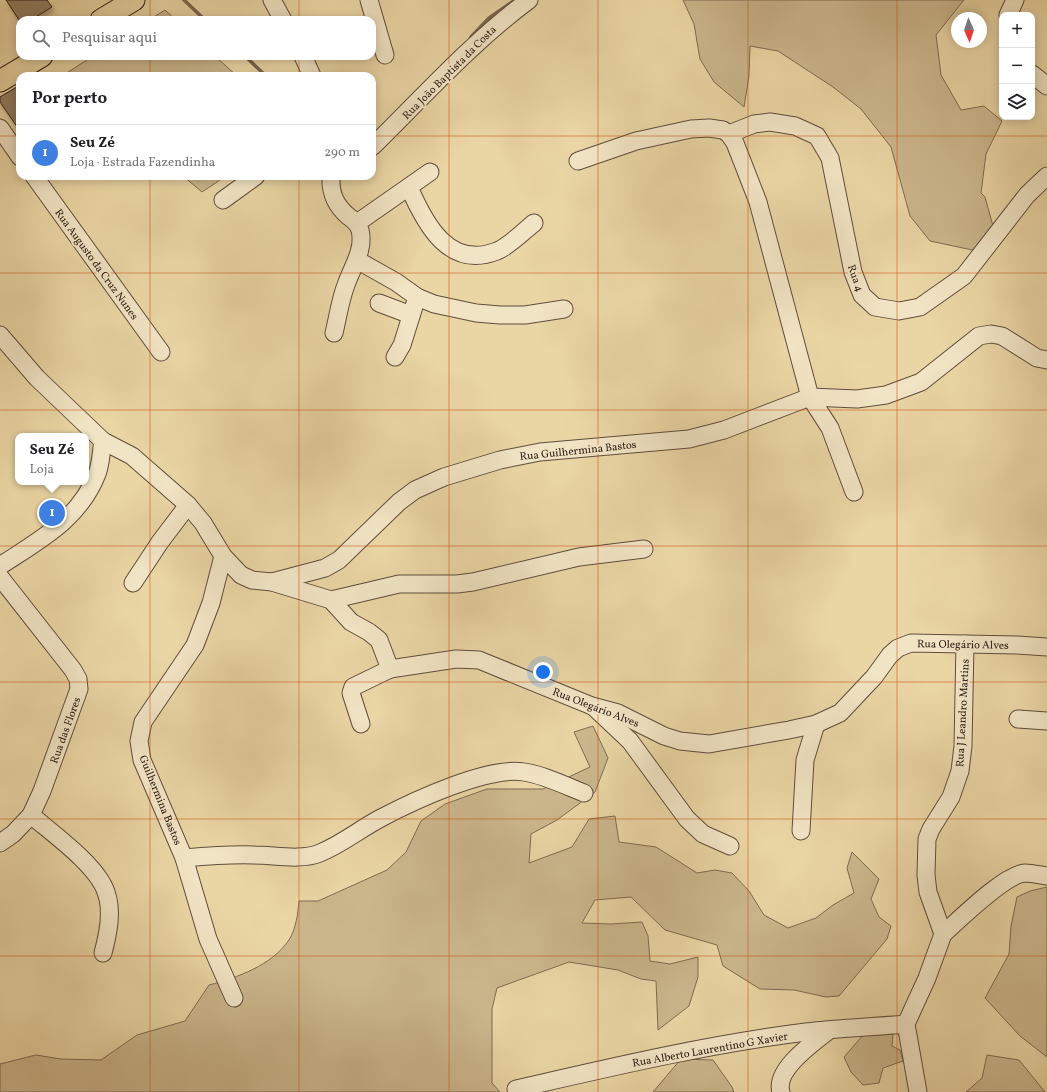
<!DOCTYPE html>
<html lang="pt">
<head>
<meta charset="utf-8">
<style>
	body { margin:0; font-family:Vollkorn,serif; background:#f2f2f2; color:#202124 }
	.controls { position:absolute; right:12px; top:12px; display:grid; overflow:hidden; border-radius:8px; box-shadow:0 2px 10px #0003 }
	.controls button { width:36px; height:36px; display:grid; place-items:center; padding:0; border:0; border-bottom:1px solid #e0e0e0; background:#fff; color:#202124; font:20px sans-serif }
	.compass { position:absolute; left:951px; top:12px; width:36px; height:36px; border-radius:50%; background:#fff; box-shadow:0 2px 10px #0003; rotate:177deg }
	.you { position:absolute; left:543px; top:672px; width:14px; height:14px; margin:-10px; border:3px solid #fff; border-radius:50%; background:#1a73e8; box-shadow:0 0 0 6px #1a73e833 }
	.badge { display:grid; place-items:center; width:26px; height:26px; border-radius:50%; background:#7c3aed; color:#fff; font-size:13px; font-weight:700 }
	.pin { position:absolute; translate:-50% -50%; border:2px solid #fff; box-shadow:0 1px 4px #0006 }
	.popup { position:absolute; left:15px; top:433px; width:74px; height:52px; box-sizing:border-box; display:grid; place-content:center; border-radius:8px; background:#fff; filter:drop-shadow(0 1px 3px #0005); font-size:13px; white-space:nowrap; color:#757577 }
	.popup b { font-size:15px; color:#202124 }
	.popup::after { content:''; position:absolute; left:50%; top:100%; margin-left:-8px; border:8px solid transparent; border-top-color:#fff }
	.list { margin:0; padding:0; list-style:none }
	h2 { display:flex; justify-content:space-between; align-items:center; height:52px; margin:0; padding:0 16px; font-size:17px }
	h2 small { font-size:13px; font-weight:400; color:#757577 }
	.list li { display:grid; grid-template-columns:26px 1fr auto; gap:12px; align-items:center; box-sizing:border-box; height:56px; padding:0 16px; border-top:1px solid #e0e0e0 }
	.list b { display:block; font-size:15px; white-space:nowrap }
	.list p { margin:0; font-size:13px; white-space:nowrap; color:#757577 }
	.list em { font-size:13px; font-style:normal; color:#757577 }
	.icon { flex:none; width:22px; height:22px; fill:none; stroke:currentColor; stroke-width:2; stroke-linecap:round; stroke-linejoin:round }
	.map { position:relative; flex:none; width:1047px; height:1092px; overflow:hidden }
	.search { position:absolute; background:#fff; box-shadow:0 2px 10px #0003; left:16px; top:16px; width:360px; height:44px; display:flex; align-items:center; gap:10px; box-sizing:border-box; padding:0 14px; border-radius:12px; color:#757577; font-size:15px }
	.panel { position:absolute; background:#fff; box-shadow:0 2px 10px #0003; left:16px; top:72px; width:360px; height:108px; border-radius:12px }
	.map>svg:first-child { display:block }
</style>
</head>
<body>
<div class="map">
<svg width="1047" height="1092" viewBox="0 0 1047 1092">
	<defs>
		<filter id="shadow"><feDropShadow dx="2.5" dy="4.5" stdDeviation="2" flood-color="#0004"/></filter>
	</defs>
	<rect width="100%" height="100%" fill="#ead5a4"/>
	<filter id="stains"><feTurbulence type="fractalNoise" baseFrequency=".005" numOctaves="4"/><feColorMatrix values="0 0 0 0 .2 0 0 0 0 .09 0 0 0 0 .02 0 0 0 .5 -.17"/></filter>
	<radialGradient id="worn" r=".72"><stop offset=".6" stop-color="#630" stop-opacity="0"/><stop offset="1" stop-color="#630" stop-opacity=".3"/></radialGradient>
	<g fill="#cbb68c" stroke="#7e6b52">
		<polygon points="683,0 964,0 936,35 941,75 961,110 984,106 1002,121 986,154 981,193 985,197 993,226 977,251 930,241 910,216 891,147 861,109 833,87 778,51 750,46 749,76 744,107 714,82 700,59 694,24"/>
		<polygon points="165,10 176,20 149,20"/>
		<polygon points="93,56 215,56 237,76 62,76"/>
		<polygon points="183,176 226,176 202,192"/>
		<path d="M593,726L608,758L595,792L557,820L531,834L529,863L572,847L589,819L615,816L619,842L656,847L697,873L715,870L732,873L749,891L764,915L788,928L816,918L833,905L854,893L847,868L852,852L879,879L871,899L879,917L891,926L887,939L839,996L826,997L794,990L760,989L723,966L717,945L665,930L631,897L595,900L582,923L611,924L642,922L648,936L650,961L670,964L698,957V977L689,1006L658,1030L656,981L641,979L618,970L569,962L497,988L492,1009V1083L500,1092H0V1064L36,1055L61,1059L101,1060L137,1035L185,1021L209,985C237,978 272,965 289,940C296,929 298,913 299,901H318L387,870L406,852L421,821L445,804L487,789H543L590,767L574,732Z"/>
		<polygon points="1047,887 1047,1057 1020,1036 985,998 1009,954 1011,926 1017,897 1030,891"/>
		<polygon points="864,1034 893,1034 892,1046 900,1050 903,1061 883,1068 879,1083 863,1085 851,1072 844,1057"/>
		<polygon points="987,1055 1019,1060 1045,1092 966,1092 982,1078"/>
		<polygon points="681,1059 713,1060 732,1087 734,1092 653,1092"/>
	</g>
	<g fill="none" stroke-linecap="round" stroke-linejoin="round">
		<g stroke="#7a6750" stroke-width="3.5">
			<polyline points="184,0 205,20"/>
			<polyline points="471,37 489,18 515,0"/>
			<polyline points="245,56 266,76"/>
		</g>
	</g>
	<g fill="#917e61" stroke="#312019" filter="url(#shadow)">
		<polygon points="6,0 47,0 52,7 31,20 19,20"/>
		<polygon points="20,85 20,131 0,102 0,97"/>
	</g>
	<g fill="none" stroke-linecap="round" stroke-linejoin="round">
		<defs>
			<g id="minor">
				<polyline points="272,0 283,20"/>
				<polyline points="369,0 385,55"/>
				<polyline points="1008,15 1015,0"/>
				<polyline points="303,56 312,76"/>
				<polyline points="1032,74 1047,86"/>
				<polyline points="0,128 20,157"/>
				<polyline points="729,134 754,124 770,122 795,126 817,136 830,158 853,272 862,295 875,307 899,311 920,307 964,276 1027,195 1047,176"/>
				<path d="M372,147C423,97 471,43 529,0"/>
				<polyline points="578,161 636,141 691,129 709,128 723,130 729,134 735,143 758,202 810,397 830,428 854,492"/>
				<polyline points="34,176 161,352"/>
				<path d="M331,176C330,193 335,205 348,216C353,220 358,223 360,230C365,250 352,267 346,285C340,300 338,317 334,333"/>
				<path d="M409,187C425,224 449,270 497,251C508,247 524,231 534,223"/>
				<polyline points="223,200 256,176"/>
				<polyline points="357,223 430,172"/>
				<polyline points="357,260 396,282 417,297 434,304 476,313 500,315 525,315 564,309"/>
				<polyline points="379,303 411,315"/>
				<polyline points="0,335 37,378 103,441 132,456 188,505 203,523 223,556 241,575 252,580 272,582 325,568 339,560 399,502 415,490 444,477 500,460 540,452 689,439 724,430 810,397 857,399 886,395 921,382 979,336 991,334 1002,336 1037,358 1047,360"/>
				<polyline points="395,357 402,345 417,297"/>
				<path d="M223,556L211,603L195,645L143,722L139,741L142,760L184,858C207,856 231,854 254,855C275,855 300,861 320,853C342,844 360,829 381,818C413,801 488,766 524,772C544,775 564,785 584,793"/>
				<path d="M0,566C39,540 79,520 97,474C101,464 101,451 103,441"/>
				<polyline points="0,577 73,670 78,679 79,689 42,791 31,815 13,834 0,843"/>
				<polyline points="272,582 331,600 351,622 369,632 379,640 390,669 456,659 479,660 592,706 618,713 664,736 680,741 709,744 789,730 816,724 840,713 874,677 890,655 898,648 911,643 1017,645 1047,647"/>
				<polyline points="133,583 160,542 188,505"/>
				<polyline points="331,600 399,584 457,584 473,582 579,557 644,549"/>
				<path d="M965,644L963,746L960,771L951,797L931,829L927,839L926,875L928,892L943,934C960,919 1005,874 1025,873C1032,873 1040,875 1047,876"/>
				<polyline points="595,708 630,741 687,819 703,834 730,846"/>
				<polyline points="1018,719 1047,721"/>
				<polyline points="361,724 351,693 353,687 390,669"/>
				<path d="M31,815C53,834 97,865 106,892C113,911 108,934 103,953"/>
				<polyline points="801,831 805,760 816,724"/>
				<polyline points="184,858 208,939 234,998"/>
				<path d="M516,1089C612,1067 709,1044 806,1032C839,1028 873,1027 906,1024"/>
				<path d="M781,1092C774,1070 813,1043 828,1031"/>
				<polyline points="918,1092 906,1024 927,978 943,934"/>
			</g>
			<g id="major">
				<polyline points="101,20 134,0"/>
				<polyline points="0,81 42,56"/>
			</g>
		</defs>
		<use href="#minor" stroke="#5f4d3c" stroke-width="19"/>
		<use href="#major" stroke="#312019" stroke-width="23"/>
		<use href="#minor" stroke="#f1e4c4" stroke-width="17"/>
		<use href="#major" stroke="#ead5a4" stroke-width="21"/>
	</g>
	<path fill="none" stroke="#cd500e" stroke-width="1" stroke-opacity="0.55" d="M150,0V20M299,0V20M449,0V1092M598,0V1092M748,0V1092M897,0V1092M150,56V76M299,56V76M0,136H20M372,136H1047M150,176V1092M299,176V1092M0,273H1047M0,410H1047M0,546H1047M0,682H1047M0,819H1047M0,956H1047"/>
	<g text-anchor="middle" stroke-width="4" stroke-linejoin="round" paint-order="stroke">
		<g font-size="11" fill="#312019" stroke="#f1e4c4">
			<text transform="translate(449 72) rotate(-45)" y="4">Rua João Baptista da Costa</text>
			<text transform="translate(97 264) rotate(54)" y="4">Rua Augusto da Cruz Nunes</text>
			<text transform="translate(856 278) rotate(71)" y="4">Rua 4</text>
			<text transform="translate(578 450) rotate(-6)" y="4">Rua Guilhermina Bastos</text>
			<text transform="translate(963 644) rotate(1)" y="4">Rua Olegário Alves</text>
			<text transform="translate(596 707) rotate(21)" y="4">Rua Olegário Alves</text>
			<text transform="translate(962 713) rotate(-87)" y="4">Rua J Leandro Martins</text>
			<text transform="translate(65 730) rotate(-70)" y="4">Rua das Flores</text>
			<text transform="translate(161 800) rotate(68)" y="4">Guilhermina Bastos</text>
			<text transform="translate(710 1049) rotate(-10)" y="4">Rua Alberto Laurentino G Xavier</text>
		</g>
	</g>
	<rect width="100%" height="100%" filter="url(#stains)"/>
	<rect width="100%" height="100%" fill="url(#worn)"/>
</svg>
<div class="controls">
<button>+</button>
<button>−</button>
<button><svg class="icon" aria-label="layers" viewBox="0 0 24 24"><path d="M12 4l9 5-9 5-9-5zM3 14l9 5 9-5"/></svg></button>
</div>
<svg class="compass" viewBox="-18 -18 36 36"><path d="M0-13l5 13h-10z" fill="#e53935"/><path d="M0 13l5-13h-10z" fill="#757577"/></svg>
<div class="you"></div>
<div class="pin badge" style="left:52px;top:513px;background:#3f7fe0">1</div>
<div class="popup"><b>Seu Zé</b>Loja</div>
<div class="search"><svg class="icon" aria-label="search" viewBox="0 0 24 24"><circle cx="10" cy="10" r="6"/><path d="M15 15l6 6"/></svg>Pesquisar aqui</div>
<section class="panel">
<h2>Por perto<small></small></h2>
<ul class="list">
<li><span class="badge" style="background:#3f7fe0">1</span><div><b>Seu Zé</b><p>Loja · Estrada Fazendinha</p></div><em>290 m</em></li>
</ul>
</section>
</div>
</body>
</html>
